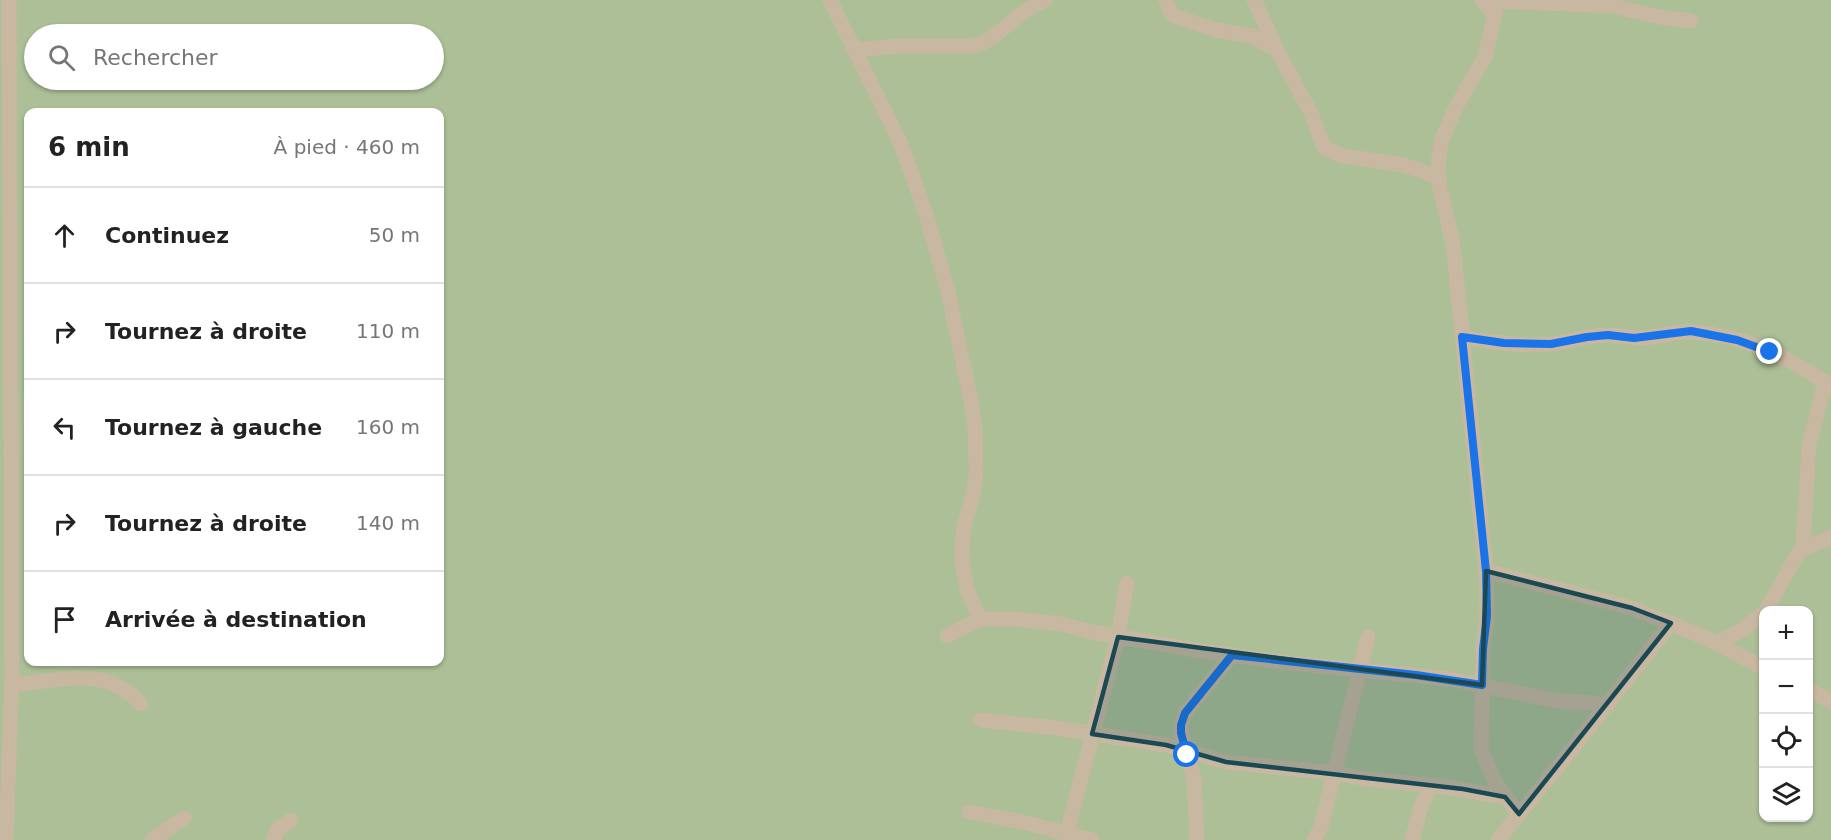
<!DOCTYPE html>
<html lang="fr">
<head>
<meta charset="utf-8">
<style>
	body { margin:0; font-family:"DejaVu Sans",sans-serif; background:#f6f6f6; color:#222 }
	.controls { position:absolute; right:18px; bottom:18px; display:grid; overflow:hidden; border-radius:12px; box-shadow:0 2px 4px #0004 }
	.controls button { width:54px; height:54px; display:grid; place-items:center; padding:0; border:0; border-bottom:2px solid #e0e0e0; background:#fff; color:#222; font:30px sans-serif }
	.stop { position:absolute; width:18px; height:18px; margin:-14px; border:4px solid #1a73e8; border-radius:50%; background:#fff }
	.stop.end { background:#1a73e8; border-color:#fff; box-shadow:0 2px 6px #0008 }
	.list { margin:0; padding:0; list-style:none }
	h2 { display:flex; justify-content:space-between; align-items:center; height:78px; margin:0; padding:0 24px; font-size:26px }
	h2 small { font-size:20px; font-weight:400; color:#767676 }
	.list li { display:grid; grid-template-columns:39px 1fr auto; gap:18px; align-items:center; box-sizing:border-box; height:96px; padding:0 24px; border-top:2px solid #e0e0e0 }
	.list b { display:block; font-size:22px; white-space:nowrap }
	.list em { font-size:20px; font-style:normal; color:#767676 }
	.icon { flex:none; width:33px; height:33px; fill:none; stroke:currentColor; stroke-width:2; stroke-linecap:round; stroke-linejoin:round }
	.map { position:relative; flex:none; width:1831px; height:840px; overflow:hidden }
	.search { position:absolute; background:#fff; box-shadow:0 2px 4px #0004; left:24px; top:24px; width:420px; height:66px; display:flex; align-items:center; gap:15px; box-sizing:border-box; padding:0 21px; border-radius:33px; color:#767676; font-size:22px }
	.panel { position:absolute; background:#fff; box-shadow:0 2px 4px #0004; left:24px; top:108px; width:420px; height:558px; border-radius:12px }
	.map>svg:first-child { display:block }
</style>
</head>
<body>
<div class="map">
<svg width="1831" height="840" viewBox="0 0 1831 840">
	<rect width="100%" height="100%" fill="#f1e7d5"/>
	<path fill="#acbf96" fill-rule="evenodd" d="M0,0H1831V840H0ZM34,34H434V80H34ZM28,112H440V662H28ZM1764,610H1808V818H1764Z"/>
	<g fill="none" stroke-linecap="round" stroke-linejoin="round">
		<g stroke="#c8b8a2" stroke-width="15">
			<polyline points="830,0 900,142 925,211 948,291 971,401 975,428 976,472 974,490 963,530 962,561 967,590 980,619"/>
			<polyline points="1166,0 1169,9 1174,16 1216,30 1252,36 1277,50"/>
			<polyline points="1254,0 1277,50 1311,113 1324,148 1343,156 1404,165 1439,177"/>
			<polyline points="1482,0 1495,15"/>
			<polyline points="1498,0 1485,57 1456,107 1442,139 1439,153 1438,180 1453,244 1486,571 1487,616 1483,649 1481,749 1495,782 1519,814"/>
			<polyline points="1498,1 1613,6 1659,17 1691,21"/>
			<path d="M854,50L900,46H972C993,42 1003,27 1020,15C1028,9 1036,4 1045,0"/>
			<path d="M1462,337C1491,342 1523,347 1553,344C1571,341 1588,335 1607,335C1619,335 1631,338 1643,338C1660,337 1676,330 1693,332C1743,335 1792,358 1831,387"/>
			<polyline points="1801,550 1831,537"/>
			<polyline points="1486,571 1632,608 1706,638 1764,668"/>
			<polyline points="1766,610 1803,545 1809,445 1825,382"/>
			<polyline points="947,636 980,619 1015,619 1061,624 1092,632 1195,650 1289,663 1450,679 1557,701 1609,704"/>
			<polyline points="1717,643 1742,630 1764,613"/>
			<path d="M12,685C59,681 105,664 141,704"/>
			<polyline points="1808,690 1831,701"/>
			<polyline points="981,720 1057,728 1166,745 1226,762 1334,773 1365,779 1439,786 1505,797"/>
			<polyline points="969,812 1023,822 1092,840"/>
			<polyline points="6,840 12,678 9,0"/>
			<polyline points="152,840 184,818"/>
			<polyline points="273,840 278,829 291,820"/>
			<polyline points="1065,840 1118,637 1127,583"/>
			<polyline points="1197,840 1194,778 1181,733 1181,725 1185,713 1232,655"/>
			<polyline points="1314,840 1321,827 1368,637"/>
			<polyline points="1412,840 1420,810 1430,786"/>
			<polyline points="1498,840 1573,748 1671,623"/>
		</g>
	</g>
	<g fill="none" stroke-linecap="round" stroke-linejoin="round">
		<polyline stroke="#1a73e8" stroke-width="8" points="1187,755 1181,733 1181,725 1185,713 1232,655 1416,675 1482,685 1483,649 1487,616 1486,571 1462,337 1504,343 1551,344 1587,337 1608,335 1634,338 1691,331 1737,340 1770,352"/>
	</g>
	<path fill="#1a4954" fill-opacity="0.2" stroke="#1a4954" stroke-width="4.5" stroke-linejoin="round" d="M1486,571L1632,608L1671,623L1519,814L1505,797L1463,789L1226,762L1166,745L1092,734L1118,637L1482,685Z"/>
</svg>
<div class="controls">
<button>+</button>
<button>−</button>
<button><svg class="icon" aria-label="locate" viewBox="0 0 24 24"><circle cx="12" cy="12" r="6"/><path d="M12 2v4M12 18v4M2 12h4M18 12h4"/></svg></button>
<button><svg class="icon" aria-label="layers" viewBox="0 0 24 24"><path d="M12 4l9 5-9 5-9-5zM3 14l9 5 9-5"/></svg></button>
</div>
<div class="stop" style="left:1187px;top:755px"></div>
<div class="stop end" style="left:1770px;top:352px"></div>
<div class="search"><svg class="icon" aria-label="search" viewBox="0 0 24 24"><circle cx="10" cy="10" r="6"/><path d="M15 15l6 6"/></svg>Rechercher</div>
<section class="panel">
<h2>6 min<small>À pied · 460 m</small></h2>
<ul class="list">
<li><svg class="icon" aria-label="ahead" viewBox="0 0 24 24"><path d="M12 20V5M6 11l6-6 6 6"/></svg><div><b>Continuez</b></div><em>50 m</em></li>
<li><svg class="icon" aria-label="right" viewBox="0 0 24 24"><path d="M7 20v-9h11M14 6l5 5-5 5"/></svg><div><b>Tournez à droite</b></div><em>110 m</em></li>
<li><svg class="icon" aria-label="left" viewBox="0 0 24 24"><path d="M17 20v-9H6M10 6l-5 5 5 5"/></svg><div><b>Tournez à gauche</b></div><em>160 m</em></li>
<li><svg class="icon" aria-label="right" viewBox="0 0 24 24"><path d="M7 20v-9h11M14 6l5 5-5 5"/></svg><div><b>Tournez à droite</b></div><em>140 m</em></li>
<li><svg class="icon" aria-label="arrive" viewBox="0 0 24 24"><path d="M6 21V4h12l-3 4 3 4H6"/></svg><div><b>Arrivée à destination</b></div></li>
</ul>
</section>
</div>
</body>
</html>
